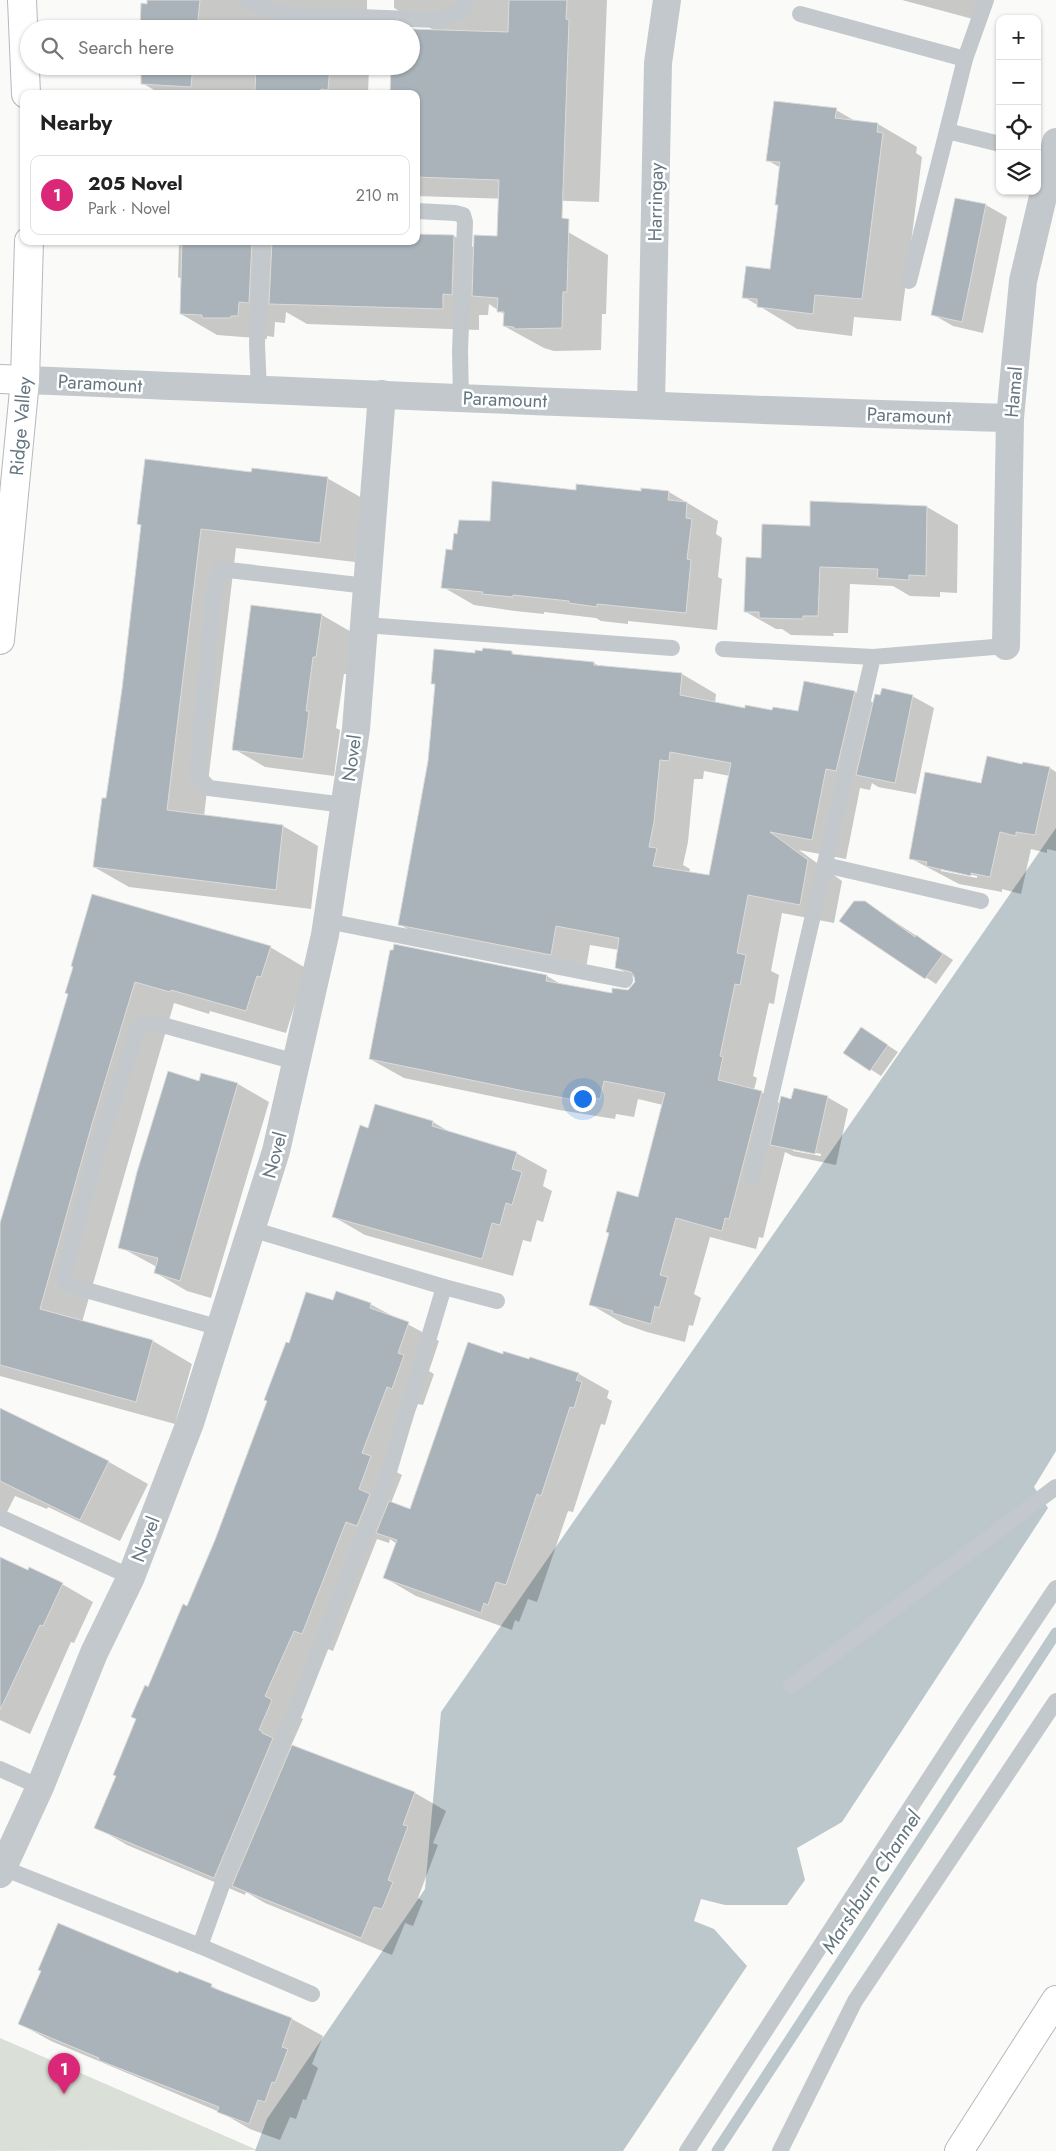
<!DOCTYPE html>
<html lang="en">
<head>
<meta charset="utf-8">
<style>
	body { margin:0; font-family:Jost,sans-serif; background:#f2f2f2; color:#222 }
	.controls { position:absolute; right:15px; top:15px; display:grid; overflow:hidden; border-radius:10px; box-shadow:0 1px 4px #0004 }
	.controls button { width:45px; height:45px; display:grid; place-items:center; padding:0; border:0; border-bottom:1px solid #e0e0e0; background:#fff; color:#222; font:25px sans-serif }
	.you { position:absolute; left:582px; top:1098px; width:18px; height:18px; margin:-12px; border:4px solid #fff; border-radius:50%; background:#1a73e8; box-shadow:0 0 0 8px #1a73e833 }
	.badge { display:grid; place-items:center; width:32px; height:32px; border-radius:50%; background:#db2777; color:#fff; font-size:16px; font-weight:700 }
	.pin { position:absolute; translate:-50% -41px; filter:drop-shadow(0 1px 2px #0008) }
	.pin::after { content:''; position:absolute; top:26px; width:18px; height:15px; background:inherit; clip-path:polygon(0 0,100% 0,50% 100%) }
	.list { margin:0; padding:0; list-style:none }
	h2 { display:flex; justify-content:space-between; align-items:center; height:65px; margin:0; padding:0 20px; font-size:21px }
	h2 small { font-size:16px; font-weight:400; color:#767676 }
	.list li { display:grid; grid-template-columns:32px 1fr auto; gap:15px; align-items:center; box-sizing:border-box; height:80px; margin:0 10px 10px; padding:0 10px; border:1px solid #e0e0e0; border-radius:10px }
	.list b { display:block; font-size:19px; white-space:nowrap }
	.list p { margin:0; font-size:16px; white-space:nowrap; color:#767676 }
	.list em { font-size:16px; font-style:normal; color:#767676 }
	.icon { flex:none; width:28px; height:28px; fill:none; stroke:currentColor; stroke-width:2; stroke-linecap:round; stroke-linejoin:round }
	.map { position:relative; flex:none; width:1056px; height:2151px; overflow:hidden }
	.search { position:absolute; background:#fff; box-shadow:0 1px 4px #0004; left:20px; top:20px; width:400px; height:55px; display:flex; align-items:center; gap:12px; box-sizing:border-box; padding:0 18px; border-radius:28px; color:#767676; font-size:19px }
	.panel { position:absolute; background:#fff; box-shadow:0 1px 4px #0004; left:20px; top:90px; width:400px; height:155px; border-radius:10px }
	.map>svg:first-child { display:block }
</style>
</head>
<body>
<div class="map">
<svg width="1056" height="2151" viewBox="0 0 1056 2151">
	<rect width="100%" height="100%" fill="#fafaf8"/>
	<polygon fill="#dadfd7" points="0,2038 257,2150 0,2151"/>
	<polygon fill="#bbc7cb" points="1056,828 1056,1451 1034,1487 1048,1508 842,1822 797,1848 805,1880 787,1905 725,1905 701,1899 694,1921 714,1929 747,1966 623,2151 255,2151 267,2119 425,1889 441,1712"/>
	<g fill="#0003" fill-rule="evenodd">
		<path d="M148,0H367V26L326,25L333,29H141ZM283,10L324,26V27L274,24L273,18Z"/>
		<polygon points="394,0 607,0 599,202 416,196 416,94 411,66 434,30 394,8"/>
		<polygon points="902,0 990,0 984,22"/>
		<polygon points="139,66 369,66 368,94 161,94 142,83 142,75"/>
		<polygon points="836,110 857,122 878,124 917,147 916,153 922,157 901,321 854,317 852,336 797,329 744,297 771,270 779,206 776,204 781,168 767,160"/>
		<polygon points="986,205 1007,217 983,333 953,326 932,314"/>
		<polygon points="568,232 608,255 606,314 602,314 601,350 554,351 544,348 504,326 505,315 489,304 488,315 479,315 479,330 307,324 286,312 285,323 275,322 274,337 267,336 267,339 217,335 181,314 182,279 178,277 179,241 416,241 416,235 454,236 475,248 498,237"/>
		<polygon points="253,473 327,478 362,498 355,562 236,548 204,816 283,826 318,846 311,909 129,887 94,867 107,800 123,689 143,526 138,524"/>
		<polygon points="577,491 669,492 718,521 716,534 722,538 718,577 722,579 717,630 628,621 628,624 601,621 596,618 544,612 544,614 515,611 474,605 443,587 453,551 491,522"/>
		<polygon points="927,507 958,525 957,593 940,592 940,597 910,596 893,586 850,584 848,633 833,633 834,636 791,635 782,629 776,629 746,612 762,559 811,528"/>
		<polygon points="322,615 353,633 347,674 344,674 336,728 340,730 334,776 265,767 234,749"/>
		<path d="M484,650L512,653L517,656L594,663L601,667L682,674L716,694L715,704L746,710L799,712L855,692L874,703L912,696L934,708L916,794L878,787L872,783L870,790L860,788L846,859L799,850L842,881L834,923L782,913L771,971L779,975L774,1004L769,1003L753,1076L757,1078L754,1090L761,1092L781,1104L827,1097L848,1109L836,1165L793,1156L785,1152L763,1238L759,1237L756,1249L710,1237L694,1294L701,1298L693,1326L689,1325L685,1342L647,1332L624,1324L590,1304L610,1233L638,1198L663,1105L638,1099L634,1117L616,1114L615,1119L559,1110L404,1078L370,1059L547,976L564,986L613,995L628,991L636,982L635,978L616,967L619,950L590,945L585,974L433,944L399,924L429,761L436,685L432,683L476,654L484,653ZM704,771L730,776L710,877L689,873L690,869L683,865L688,842L694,779H703ZM793,1148L821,1154V1156L793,1151Z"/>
		<path d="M1023,766L1050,768L1056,772V851L1047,849V853L1031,849L1021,894L1002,889V892L959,884L910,858L982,784ZM941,868L977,876V878L941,871Z"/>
		<polygon points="865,902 953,960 936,984 841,921"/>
		<polygon points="270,947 309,970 301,999 297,998 286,1033 210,1011 209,1014 174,1003 82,1322 153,1341 192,1364 175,1424 0,1376 0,1231 69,994"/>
		<polygon points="872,1035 898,1052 881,1076 845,1053"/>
		<polygon points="202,1074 238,1084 269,1102 211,1298 187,1291 156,1273 157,1267 120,1247"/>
		<polygon points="376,1105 433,1122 453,1134 516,1153 547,1170 543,1186 552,1191 543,1222 537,1220 531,1242 523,1240 513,1276 365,1235 334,1217 369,1129"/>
		<polygon points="334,1302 370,1304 439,1341 429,1371 434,1374 423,1405 418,1404 393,1470 402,1475 391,1503 410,1510 504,1355 579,1374 609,1391 607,1398 612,1401 605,1425 601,1424 573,1512 568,1511 537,1602 528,1599 519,1622 515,1620 512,1630 416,1596 385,1578 397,1544 390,1539 389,1543 377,1539 333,1651 325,1648 296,1715 303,1719 291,1746 415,1793 446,1811 433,1843 438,1845 418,1898 423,1901 413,1926 405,1923 392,1955 265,1903 246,1892 245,1895 127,1845 96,1827 118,1777 149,1688 188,1608 216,1540 290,1345"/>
		<polygon points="0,1409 109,1462 148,1484 120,1541 48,1507 47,1509 15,1496 0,1526"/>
		<polygon points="0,1558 28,1571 62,1584 93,1602 74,1643 71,1642 30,1734 0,1720"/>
		<polygon points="180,1972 212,1986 227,1995 292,2019 323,2036 312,2064 318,2068 306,2100 303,2099 296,2119 290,2117 280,2140 250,2129 222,2113 51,2041 20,2024 179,1975"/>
	</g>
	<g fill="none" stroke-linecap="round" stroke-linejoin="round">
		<polyline stroke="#bbc7cb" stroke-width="11" points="717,2151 1056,1633"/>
	</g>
	<g fill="#aab3b9" stroke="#dcdcda" fill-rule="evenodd">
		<polygon points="147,0 200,0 197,29 140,29 141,3 147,4"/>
		<polygon points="509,0 567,0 566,19 569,20 562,218 569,219 567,292 563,292 562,328 514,329 514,327 503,326 504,312 497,312 498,298 472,296 474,235 497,236 499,180 416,177 416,94 390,94 391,66 411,66 411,29 508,32"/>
		<polygon points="258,24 330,26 330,29 258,29"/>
		<polygon points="138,66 193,66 191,87 141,84 141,74 138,73"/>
		<polygon points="256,66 330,66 328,90 321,89 320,94 255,91"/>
		<polygon points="774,101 837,108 835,118 878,123 877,132 883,133 862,299 815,295 813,314 757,307 757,299 742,298 746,266 770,269 778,205 775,205 780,162 766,161"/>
		<polygon points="955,198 986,204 962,322 931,315"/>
		<polygon points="416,234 454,235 452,295 443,294 443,309 269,304 272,241 416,241"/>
		<polygon points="182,241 252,241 249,303 239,302 238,316 231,316 231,318 202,318 202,315 180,314"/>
		<polygon points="145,459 251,472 252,468 328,477 320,543 201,529 167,810 283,825 276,890 93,867 102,798 106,798 122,689 141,525 137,524"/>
		<polygon points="492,481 576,490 576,484 641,491 641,488 669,491 668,500 687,502 686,518 692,519 687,559 691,560 686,613 597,604 597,607 569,603 569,601 513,595 513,597 482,594 483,592 441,588 446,549 452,550 454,533 457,534 459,520 490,521"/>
		<polygon points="810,501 927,506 926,576 909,575 909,580 877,578 878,569 820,567 818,616 803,616 803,619 759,618 759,612 744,612 746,557 761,558 762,524 810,526"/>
		<polygon points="251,605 322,614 316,657 313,657 306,711 309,711 303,759 232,750"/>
		<path d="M483,648L512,651V654L594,662V665L682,673L680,695L745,708V705L772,710L773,707L798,711L804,681L855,691L836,771L826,769L812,840L770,832L808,860L800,905L748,895L737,953L746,955L740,985L735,984L720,1056L723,1057L718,1080L762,1091L729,1219L725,1218L722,1231L676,1218L660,1275L668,1277L659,1308L655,1306L651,1324L612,1313L613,1311L589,1305L609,1233L606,1232L617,1191L638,1197L665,1093L604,1081L600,1099L582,1095L581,1101L524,1091L369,1059L390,950H393L394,944L547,975L546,981L612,993V988L628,990L635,982L634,976L631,972L615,968L619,938L556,926L551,955L398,925L428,761L435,684H431L434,649L475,653V650L482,651ZM670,752L731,763L709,875L653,866L657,848L649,847L654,822L660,760L669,761Z"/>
		<polygon points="882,688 913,695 895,783 856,775 875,694 880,695"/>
		<polygon points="987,756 1022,764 1023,762 1050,767 1035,835 1016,832 1016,836 1000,832 990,877 971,873 971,876 926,866 927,862 909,859 925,772 981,783"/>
		<polygon points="92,894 271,946 261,977 257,976 246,1011 171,990 170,992 135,982 92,1124 40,1309 153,1340 136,1402 0,1365 0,1223 68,994 65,993 73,967 71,966"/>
		<polygon points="854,901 865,901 915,937 916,935 943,954 925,979 839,921"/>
		<polygon points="861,1027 888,1045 870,1071 843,1053"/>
		<polygon points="168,1071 199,1081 201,1073 238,1083 180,1281 154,1273 158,1258 118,1248 137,1172"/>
		<polygon points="794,1088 828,1096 815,1154 770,1145 781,1096 791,1099"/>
		<polygon points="375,1104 433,1121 432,1126 517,1152 512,1169 522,1172 512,1205 506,1203 500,1225 492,1223 482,1259 332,1217 360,1125 368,1128"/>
		<polygon points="336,1291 371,1303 370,1308 409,1322 398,1353 404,1355 392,1389 387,1387 362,1453 371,1456 359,1489 370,1494 357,1526 346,1522 302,1634 294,1631 265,1696 272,1700 259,1730 262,1731 262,1733 273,1738 214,1878 94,1828 116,1776 113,1775 136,1719 131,1717 145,1685 148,1687 183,1604 187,1606 215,1540 267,1401 264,1400 286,1342 289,1343 306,1292 333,1300"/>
		<polygon points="468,1342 503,1354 503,1351 529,1359 530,1357 579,1373 576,1380 582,1382 574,1408 570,1407 541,1496 537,1494 506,1585 496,1582 488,1605 484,1603 481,1613 383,1578 397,1540 376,1533 389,1501 410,1509"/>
		<polygon points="0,1408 109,1461 80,1520 0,1481"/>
		<polygon points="0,1557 28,1570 29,1567 63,1583 43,1626 40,1625 0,1710"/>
		<polygon points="292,1745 415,1792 403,1825 408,1826 388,1880 393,1882 382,1909 374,1907 361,1938 232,1886"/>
		<polygon points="58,1923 178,1973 179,1971 212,1984 211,1987 292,2018 282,2047 288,2049 275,2083 272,2082 265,2102 258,2100 249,2124 217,2112 219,2107 98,2060 99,2058 18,2024 41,1971 38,1970"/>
	</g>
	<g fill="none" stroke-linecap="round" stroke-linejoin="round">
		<defs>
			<g id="secondary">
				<polyline points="22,0 26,94"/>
				<polyline points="0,379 25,380"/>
				<polyline points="0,640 25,380 29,241"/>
			</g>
			<polyline id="highway" points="959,2151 1056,2000"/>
		</defs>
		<use href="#secondary" stroke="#b3babf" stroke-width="30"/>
		<use href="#highway" stroke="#b4b9bd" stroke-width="30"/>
		<g stroke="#c3c8cc" stroke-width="16">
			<polyline points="246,0 279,14 438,20 460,12 467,0"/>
			<polyline points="986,0 965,59 947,131 1000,144"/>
			<polyline points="800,14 965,59"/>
			<polyline points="416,211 455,213 463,215 465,222 460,351 461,398"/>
			<polyline points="909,281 947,131"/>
			<polyline points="259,391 257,344 262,241"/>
			<polyline points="365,625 672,648"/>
			<polyline points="723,649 873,657"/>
			<polyline points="345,805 209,788 197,775 214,591 220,569 367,586"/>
			<polyline points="825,865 981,901"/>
			<polyline points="327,921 625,980"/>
			<polyline points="752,1178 873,657 1006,646"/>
			<polyline points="444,1287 497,1301"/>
			<polyline points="220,1328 72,1286 67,1282 64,1275 97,1150 139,1026 159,1024 296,1062"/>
			<polyline points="0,1517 131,1577"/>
			<polyline points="791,1686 1056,1487"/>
			<polyline points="0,1769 40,1787"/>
			<polyline points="3,1868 200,1946 312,1994"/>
			<polyline points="200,1946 226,1874 296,1709 387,1478 444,1287 251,1229"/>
			<polyline points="687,2151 966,1722 1056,1588"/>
			<polyline points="780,2151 855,2001 1056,1701"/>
		</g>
		<g stroke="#c3c8cc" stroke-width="28">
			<path d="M25,380C353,393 681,409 1010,418"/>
			<polyline points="651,405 658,63 667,0"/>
			<polyline points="1006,646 1010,418 1023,281 1056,142"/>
			<polyline points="0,1874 40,1787 94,1653 131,1577 190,1423 276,1151 325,935 356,729 382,394"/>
		</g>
		<use href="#secondary" stroke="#fff" stroke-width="28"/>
		<use href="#highway" stroke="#fff" stroke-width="28"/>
	</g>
	<g text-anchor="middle" stroke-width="5" stroke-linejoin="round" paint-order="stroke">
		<g font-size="19" fill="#657683" stroke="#fff">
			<text transform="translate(655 202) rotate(-89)" y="7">Harringay</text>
			<text transform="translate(100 383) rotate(3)" y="7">Paramount</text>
			<text transform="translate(1013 392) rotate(-85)" y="7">Hamal</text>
			<text transform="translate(505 399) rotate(2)" y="7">Paramount</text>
			<text transform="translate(909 415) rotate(2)" y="7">Paramount</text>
			<text transform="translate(20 426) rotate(-85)" y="7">Ridge Valley</text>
			<text transform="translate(351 758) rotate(-82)" y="7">Novel</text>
			<text transform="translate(274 1155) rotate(-75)" y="7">Novel</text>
			<text transform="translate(145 1539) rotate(-69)" y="7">Novel</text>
		</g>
		<g font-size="20" font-style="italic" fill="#60757c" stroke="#fff">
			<text transform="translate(871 1882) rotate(-57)" y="7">Marshburn Channel</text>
		</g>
	</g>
</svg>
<div class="controls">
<button>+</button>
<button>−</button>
<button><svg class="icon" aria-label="locate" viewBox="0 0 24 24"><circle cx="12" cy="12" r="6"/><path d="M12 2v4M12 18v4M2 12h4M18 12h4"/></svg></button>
<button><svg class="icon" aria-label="layers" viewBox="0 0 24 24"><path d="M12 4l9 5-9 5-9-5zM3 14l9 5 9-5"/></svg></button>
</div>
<div class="you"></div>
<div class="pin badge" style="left:64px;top:2094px">1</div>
<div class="search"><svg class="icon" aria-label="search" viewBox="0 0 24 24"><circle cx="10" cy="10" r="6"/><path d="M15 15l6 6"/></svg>Search here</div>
<section class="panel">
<h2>Nearby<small></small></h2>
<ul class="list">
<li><span class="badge">1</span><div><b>205 Novel</b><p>Park · Novel</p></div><em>210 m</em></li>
</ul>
</section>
</div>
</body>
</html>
